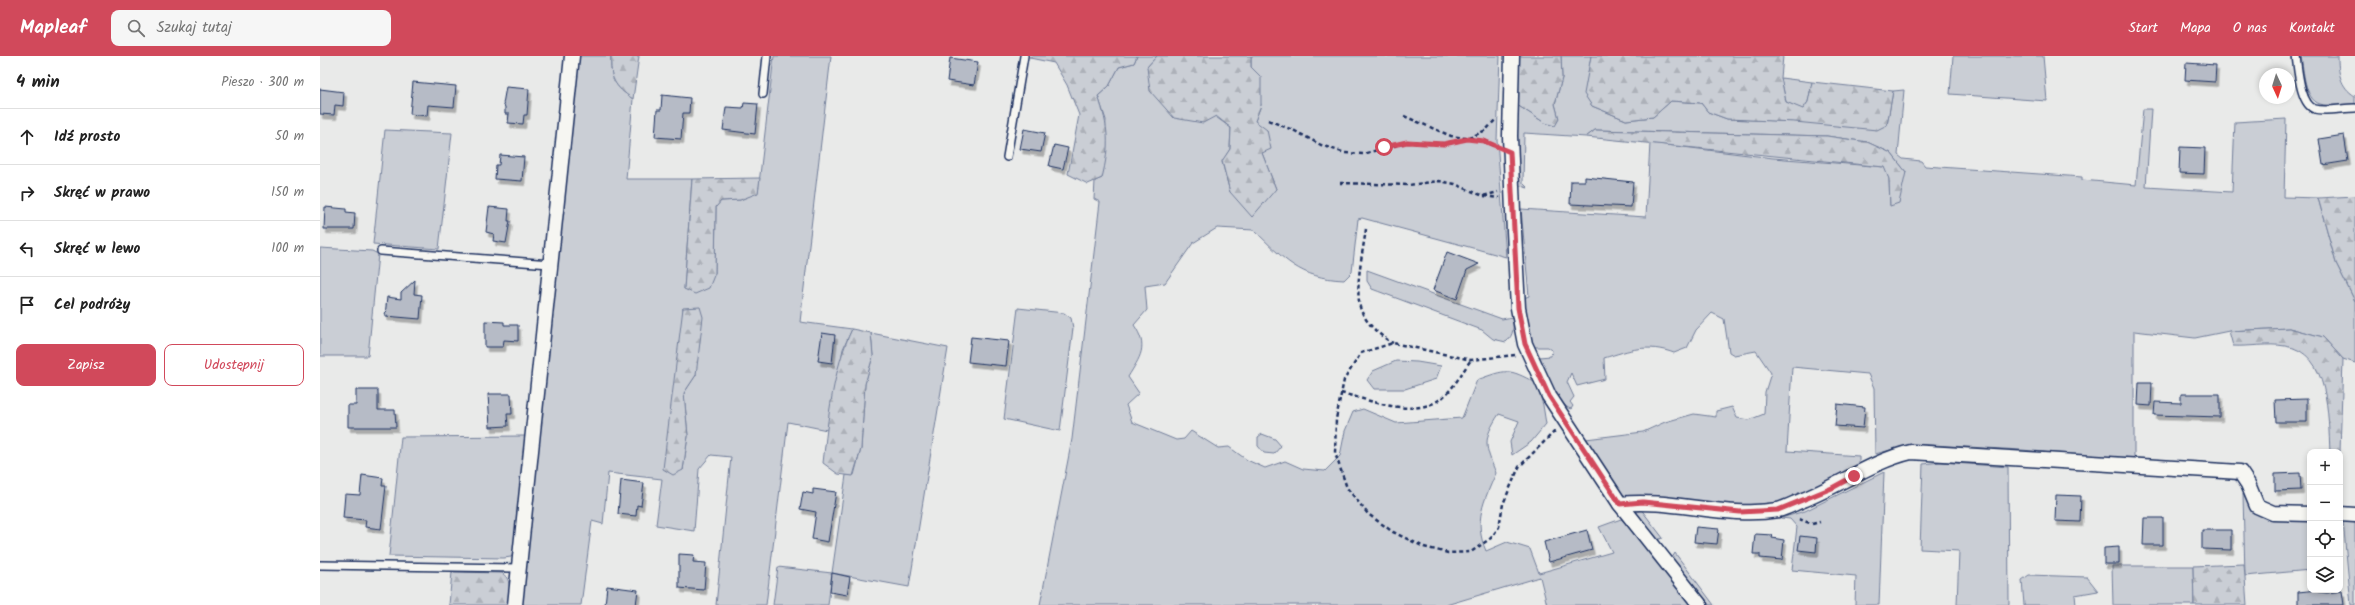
<!DOCTYPE html>
<html lang="pl">
<head>
<meta charset="utf-8">
<style>
	body { margin:0; font-family:Kalam,sans-serif; background:#f6f6f6; color:#222 }
	.controls { position:absolute; right:12px; bottom:12px; display:grid; overflow:hidden; border-radius:8px; box-shadow:0 2px 6px #0003 }
	.controls button { width:36px; height:36px; display:grid; place-items:center; padding:0; border:0; border-bottom:1px solid #e0e0e0; background:#fff; color:#222; font:20px sans-serif }
	.compass { position:absolute; left:1939px; top:12px; width:36px; height:36px; border-radius:50%; background:#fff; box-shadow:0 2px 6px #0003; rotate:176deg }
	.stop { position:absolute; width:12px; height:12px; margin:-9px; border:3px solid #d1495b; border-radius:50%; background:#fff }
	.stop.end { background:#d1495b; border-color:#fff; box-shadow:0 1px 4px #0008 }
	.list { margin:0; padding:0; list-style:none }
	h2 { display:flex; justify-content:space-between; align-items:center; height:52px; margin:0; padding:0 16px; font-size:17px }
	h2 small { font-size:13px; font-weight:400; color:#767676 }
	.list li { display:grid; grid-template-columns:26px 1fr auto; gap:12px; align-items:center; box-sizing:border-box; height:56px; padding:0 16px; border-top:1px solid #e0e0e0 }
	.list b { display:block; font-size:15px; white-space:nowrap }
	.list em { font-size:13px; font-style:normal; color:#767676 }
	.actions { display:flex; gap:8px; padding:12px 16px }
	.actions a { flex:1; padding:9px 0; border:1px solid #d1495b; border-radius:8px; text-align:center; font-size:14px; color:#d1495b }
	.actions .main { background:#d1495b; color:#fff }
	.icon { flex:none; width:22px; height:22px; fill:none; stroke:currentColor; stroke-width:2; stroke-linecap:round; stroke-linejoin:round }
	.map { position:relative; flex:none; width:2035px; height:549px; overflow:hidden }
	header { display:flex; align-items:center; gap:24px; box-sizing:border-box; height:56px; padding:0 20px; background:#d1495b; color:#fff }
	header strong { font-size:19px }
	nav { display:flex; gap:22px; margin-inline-start:auto; font-size:14px }
	.search { width:280px; height:36px; background:#f6f6f6; display:flex; align-items:center; gap:10px; box-sizing:border-box; padding:0 14px; border-radius:8px; color:#767676; font-size:15px }
	main { display:flex }
	aside { flex:1; background:#fff }
	.map>svg:first-child { display:block }
</style>
</head>
<body>
<header>
<strong>Mapleaf</strong>
<div class="search"><svg class="icon" aria-label="search" viewBox="0 0 24 24"><circle cx="10" cy="10" r="6"/><path d="M15 15l6 6"/></svg>Szukaj tutaj</div>
<nav><a>Start</a><a>Mapa</a><a>O nas</a><a>Kontakt</a></nav>
</header>
<main>
<aside>
<h2>4 min<small>Pieszo · 300 m</small></h2>
<ul class="list">
<li><svg class="icon" aria-label="ahead" viewBox="0 0 24 24"><path d="M12 20V5M6 11l6-6 6 6"/></svg><div><b>Idź prosto</b></div><em>50 m</em></li>
<li><svg class="icon" aria-label="right" viewBox="0 0 24 24"><path d="M7 20v-9h11M14 6l5 5-5 5"/></svg><div><b>Skręć w prawo</b></div><em>150 m</em></li>
<li><svg class="icon" aria-label="left" viewBox="0 0 24 24"><path d="M17 20v-9H6M10 6l-5 5 5 5"/></svg><div><b>Skręć w lewo</b></div><em>100 m</em></li>
<li><svg class="icon" aria-label="arrive" viewBox="0 0 24 24"><path d="M6 21V4h12l-3 4 3 4H6"/></svg><div><b>Cel podróży</b></div></li>
</ul>
<div class="actions"><a class="main">Zapisz</a><a>Udostępnij</a></div>
</aside>
<div class="map">
<svg width="2035" height="549" viewBox="0 0 2035 549">
	<defs>
		<pattern id="forest-firs" width="22" height="20" patternUnits="userSpaceOnUse"><rect width="22" height="20" fill="#caced5"/><path d="M5 1l3.5 6h-7zM16 11l3.5 6h-7z" fill="#adb1b9"/></pattern>
		<filter id="shadow"><feDropShadow dx="2.5" dy="4.5" stdDeviation="0" flood-color="#0004"/></filter>
	</defs>
	<rect width="100%" height="100%" fill="#e9eae9"/>
	<filter id="ink" filterUnits="userSpaceOnUse"><feTurbulence type="fractalNoise" baseFrequency=".025" numOctaves="2"/><feDisplacementMap in="SourceGraphic" scale="8" xChannelSelector="R" yChannelSelector="G"/><feConvolveMatrix kernelMatrix="1 2 1 2 8 2 1 2 1" color-interpolation-filters="sRGB"/></filter>
	<g filter="url(#ink)">
		<g fill="#caced5" stroke="#727e9a" fill-rule="evenodd">
			<path d="M257,0H291C290,23 294,30 313,43L306,123H372L364,233L395,217L396,151L401,145L420,144L438,136L454,0H511L480,266L532,273L523,293L507,374L468,366L446,549H396L411,401L391,399L379,413L374,475L336,469L342,423L288,417L283,468L272,465L261,549H200ZM363,252L376,319L364,337L368,380L363,414Z"/>
			<path d="M817,0H837L827,11L911,72L910,93L902,106L910,136L956,133L942,97L935,65L941,49L931,11V0H1180L1177,84L1186,201L1042,162L1038,163L1032,216L1024,224C979,222 965,204 934,174L897,172L873,187L845,227L825,230L827,254L814,269C829,291 820,301 808,321L819,337L806,349L812,366L856,384L864,383L871,375L898,392L909,391L927,404L945,412L965,405L983,413L1005,415L1020,400L1025,375L1033,356L1043,353L1076,367L1142,362L1157,324C1187,313 1188,312 1216,327L1223,349L1226,368L1211,386L1192,399L1190,386L1199,365L1179,358C1162,384 1165,390 1176,417C1164,445 1153,465 1166,495L1187,486L1210,493L1219,517L1292,496L1279,471L1301,463L1309,469L1371,549H1227L1220,521L1126,549H720L752,383L780,146L774,143L775,125L782,122L786,64L778,40L789,30L799,11L814,7Z"/>
			<path d="M1241,0H1271L1265,38L1272,50L1306,64L1333,61L1351,45L1381,47L1388,56L1407,63L1567,69L1573,35L1584,34L1578,99L1583,103L1601,105L1605,110L1762,121V124L1816,129L1823,53H1831L1826,131L1912,136L1915,66L1966,63L1964,141L1998,142L2016,207L2035,245V307L2023,303L2003,281L1969,272L1909,275L1875,282L1814,275V404L1702,394L1594,388L1555,398L1554,332L1548,318L1472,311L1467,395L1539,400V410L1469,446L1428,452L1303,439L1267,388L1266,383L1323,376L1345,366L1374,358L1396,361V355L1412,351L1417,362L1429,364L1444,358L1445,336L1451,317L1436,295L1414,299L1409,296L1404,263L1392,257L1376,274L1367,292L1354,297C1327,287 1310,294 1284,302L1285,323L1257,330L1251,317L1247,326L1254,341L1250,346L1253,350L1251,353C1238,350 1223,313 1219,301L1231,300L1232,294L1228,291H1214L1206,265L1204,242L1209,240L1201,153L1326,161L1330,87L1453,102L1565,111L1569,123L1570,149L1586,116L1571,97L1547,86L1507,80L1275,74L1266,81L1204,77L1203,127L1208,132L1197,129L1194,47L1225,67L1239,63L1235,48L1242,22Z"/>
			<polygon points="1633,0 1723,0 1727,45 1630,38"/>
			<path d="M1981,0H2018C2018,16 2020,31 2035,40V48C2025,48 2009,51 2000,48C1984,43 1984,14 1981,0Z"/>
			<polygon points="1461,22 1492,26 1488,46 1482,54 1466,46"/>
			<polygon points="65,74 132,77 119,193 53,188"/>
			<polygon points="0,192 52,195 58,198 48,300 0,300"/>
			<path d="M1047,214L1182,263L1192,261C1194,271 1194,279 1186,286L1173,283L1162,274L1052,233L1047,225Z"/>
			<polygon points="698,252 744,257 751,262 753,272 740,375 684,363"/>
			<polygon points="551,277 628,292 589,531 512,517 508,549 453,549 458,511 512,517 526,419 534,419 541,393 545,328 553,300"/>
			<polygon points="1076,305 1097,306 1121,310 1116,323 1085,333 1054,333 1047,324 1053,315"/>
			<polygon points="942,378 955,383 961,390 954,398 944,397 938,390 938,381"/>
			<polygon points="206,380 195,496 191,501 184,502 69,500 81,381"/>
			<polygon points="1621,406 1688,411 1689,549 1637,549 1639,495 1600,493 1603,408"/>
			<polygon points="1564,416 1559,549 1535,549 1536,520 1472,514 1477,471 1470,463 1461,462 1485,455"/>
			<polygon points="1923,438 1930,452 1939,458 1990,462 1990,514 1925,520"/>
			<polygon points="1320,452 1343,482 1336,484 1318,460 1317,457"/>
			<polygon points="2035,463 2035,549 2031,549 2023,464"/>
			<polygon points="1355,497 1394,549 1389,549 1352,502"/>
			<polygon points="1792,510 1873,510 1874,549 1793,549"/>
			<polygon points="1709,519 1767,521 1778,535 1755,539 1756,549 1704,549 1702,524"/>
		</g>
		<g fill="url(#forest-firs)" stroke="#727e9a">
			<path d="M291,0H319L313,43C294,30 290,23 291,0Z"/>
			<path d="M710,0H817L814,7L799,11L789,30L778,40C789,72 790,89 782,122L768,128L748,118L759,59L747,29L734,7L710,2Z"/>
			<polygon points="837,0 931,0 931,11 941,21 941,49 935,65 947,74 951,93 942,97 956,133 932,161 910,136 902,105 910,93 911,72 896,60 883,67 854,62 830,35 827,11"/>
			<polygon points="1196,0 1241,0 1242,22 1235,48 1239,63 1235,70 1225,67 1194,47"/>
			<polygon points="1271,0 1463,0 1461,22 1466,46 1483,53 1488,46 1492,26 1573,35 1567,69 1557,74 1475,66 1407,63 1388,56 1381,47 1351,45 1333,61 1306,64 1272,50 1264,38"/>
			<polygon points="1275,74 1507,80 1547,86 1571,97 1586,116 1579,147 1570,150 1569,123 1564,111 1266,81"/>
			<polygon points="440,122 438,137 420,144 401,145 396,151 395,217 389,232 375,238 364,233 372,123"/>
			<polygon points="2035,140 2035,245 2016,207 1998,142"/>
			<polygon points="380,251 383,261 376,319 364,337 368,380 363,414 353,419 343,413 363,252"/>
			<path d="M1969,272L2003,281L2023,303L2020,396H2010C2008,361 2010,296 1965,290C1948,287 1929,291 1913,290L1909,275Z"/>
			<path d="M532,273L551,277L553,300L545,328L541,393L533,420L518,418L503,407C508,363 513,313 532,273Z"/>
			<polygon points="1924,508 1927,549 1874,549 1873,510"/>
			<path d="M132,516L182,517C193,525 189,537 188,549H129Z"/>
		</g>
		<g fill="#b6bbc6" stroke="#1b2f5e" filter="url(#shadow)">
			<polygon points="630,2 658,6 654,29 627,25"/>
			<polygon points="1866,7 1896,9 1895,26 1865,24"/>
			<polygon points="93,26 136,30 134,51 108,49 107,60 90,58"/>
			<polygon points="186,31 209,33 207,59 204,59 203,68 188,67 189,58 185,58 185,51 183,48"/>
			<polygon points="0,33 24,36 23,50 15,49 14,59 0,58"/>
			<polygon points="342,39 370,42 369,57 363,57 361,83 335,81 337,54 341,54"/>
			<polygon points="424,47 438,48 435,78 403,74 406,51 423,52"/>
			<polygon points="704,73 725,77 721,96 700,93"/>
			<polygon points="2024,79 2028,105 2003,109 1999,83"/>
			<polygon points="734,89 748,92 743,113 729,110"/>
			<polygon points="1860,91 1885,92 1884,118 1859,117"/>
			<polygon points="180,99 204,101 202,125 175,123 176,109 179,109"/>
			<polygon points="1265,121 1313,126 1311,151 1250,148 1251,125 1265,125"/>
			<polygon points="5,151 26,153 26,156 35,157 34,173 4,173"/>
			<polygon points="169,151 189,153 188,165 190,165 186,187 173,185 174,178 166,176"/>
			<polygon points="1127,196 1159,208 1147,214 1137,243 1113,234"/>
			<polygon points="95,224 94,238 102,239 100,263 65,260 67,241 81,243 81,237"/>
			<polygon points="165,265 184,266 184,269 198,269 198,285 184,284 183,291 165,291"/>
			<polygon points="502,277 515,279 512,307 498,305"/>
			<polygon points="651,281 689,285 686,310 648,306"/>
			<polygon points="1819,327 1832,327 1831,350 1818,349"/>
			<polygon points="36,334 58,334 58,354 75,354 76,371 28,371 28,349 36,349"/>
			<polygon points="168,338 191,338 192,358 187,358 188,370 170,371"/>
			<polygon points="1861,338 1900,338 1900,361 1834,359 1835,346 1861,347"/>
			<polygon points="1987,343 1987,366 1956,366 1955,344"/>
			<polygon points="1517,348 1545,351 1543,372 1515,370"/>
			<polygon points="1980,417 1981,434 1955,435 1955,418"/>
			<polygon points="42,419 63,422 62,430 66,430 61,473 45,471 46,464 23,462 25,438 40,439"/>
			<polygon points="301,424 324,427 321,450 317,449 316,460 298,458"/>
			<polygon points="493,433 516,436 508,486 492,483 496,456 480,453 483,436 493,438"/>
			<polygon points="1736,439 1761,440 1760,466 1735,465"/>
			<polygon points="1824,462 1843,462 1843,489 1823,489"/>
			<polygon points="1376,471 1399,473 1397,488 1374,486"/>
			<polygon points="1267,474 1272,494 1229,506 1224,486"/>
			<polygon points="1882,474 1911,474 1911,494 1882,493"/>
			<polygon points="1435,478 1453,479 1452,482 1464,484 1462,504 1440,502 1440,498 1433,498"/>
			<polygon points="1480,480 1497,482 1496,496 1478,494"/>
			<polygon points="1799,491 1799,508 1784,508 1784,492"/>
			<polygon points="359,498 374,499 373,506 386,507 384,534 359,532"/>
			<polygon points="512,517 530,521 527,539 510,536"/>
			<polygon points="287,530 318,534 316,549 285,549"/>
			<polygon points="1998,534 1998,536 2007,537 2022,535 2024,549 1978,549 1978,536"/>
		</g>
		<g fill="none" stroke-linecap="round" stroke-linejoin="round">
			<defs>
				<g id="service">
					<path d="M1976,0C1978,13 1980,49 1995,53C2006,56 2023,52 2035,52"/>
					<polyline points="443,38 447,0"/>
					<polyline points="687,101 704,0"/>
					<polyline points="61,195 230,208"/>
					<polyline points="0,509 199,512"/>
				</g>
				<g id="minor">
					<polyline points="1192,0 1190,80 1193,156 1198,252 1205,288 1229,340 1300,448 1380,549"/>
					<path d="M1300,448C1352,442 1406,463 1458,454C1466,452 1475,447 1483,444C1520,429 1553,405 1591,396L1920,416L1928,428L1937,450L1953,457L1990,458"/>
					<polyline points="2020,458 2035,459"/>
					<polyline points="195,549 252,0"/>
				</g>
			</defs>
			<use href="#service" stroke="#1b2f5e" stroke-width="10"/>
			<use href="#minor" stroke="#1b2f5e" stroke-width="17"/>
			<g stroke="#1b2f5e" stroke-width="2.5" stroke-dasharray="4 3" stroke-linecap="butt">
				<polyline points="1084,60 1131,80 1164,85 1175,90"/>
				<polyline points="948,64 975,75 1001,89 1025,97 1043,98 1087,86 1124,88 1147,83 1166,74 1176,63"/>
				<polyline points="1020,127 1089,129 1119,125 1135,128 1163,140 1178,136"/>
				<polyline points="1164,140 1179,142"/>
				<path d="M1046,173C1043,195 1035,229 1040,251C1044,266 1061,281 1073,287"/>
				<polyline points="1195,299 1151,304 1073,287 1041,297 1024,324 1016,363 1015,397 1027,432 1048,458 1073,476 1104,491 1128,497 1151,496 1171,482 1179,471 1183,448 1199,411 1235,375"/>
				<path d="M1021,337C1051,344 1096,364 1123,341C1134,332 1142,316 1151,304"/>
				<polyline points="1479,463 1492,468 1500,466"/>
			</g>
			<use href="#service" stroke="#f6f6f2" stroke-width="7"/>
			<use href="#minor" stroke="#f6f6f2" stroke-width="14"/>
		</g>
	</g>
	<g fill="none" stroke-linecap="round" stroke-linejoin="round" filter="url(#ink)">
		<polyline stroke="#d1495b" stroke-width="5" points="1064,91 1087,86 1124,88 1147,83 1164,85 1190,96 1198,252 1205,288 1229,340 1300,448 1323,446 1420,456 1458,454 1512,432 1534,420"/>
	</g>
</svg>
<div class="controls">
<button>+</button>
<button>−</button>
<button><svg class="icon" aria-label="locate" viewBox="0 0 24 24"><circle cx="12" cy="12" r="6"/><path d="M12 2v4M12 18v4M2 12h4M18 12h4"/></svg></button>
<button><svg class="icon" aria-label="layers" viewBox="0 0 24 24"><path d="M12 4l9 5-9 5-9-5zM3 14l9 5 9-5"/></svg></button>
</div>
<svg class="compass" viewBox="-18 -18 36 36"><path d="M0-13l5 13h-10z" fill="#e53935"/><path d="M0 13l5-13h-10z" fill="#767676"/></svg>
<div class="stop" style="left:1064px;top:91px"></div>
<div class="stop end" style="left:1534px;top:420px"></div>
</div>
</main>
</body>
</html>
